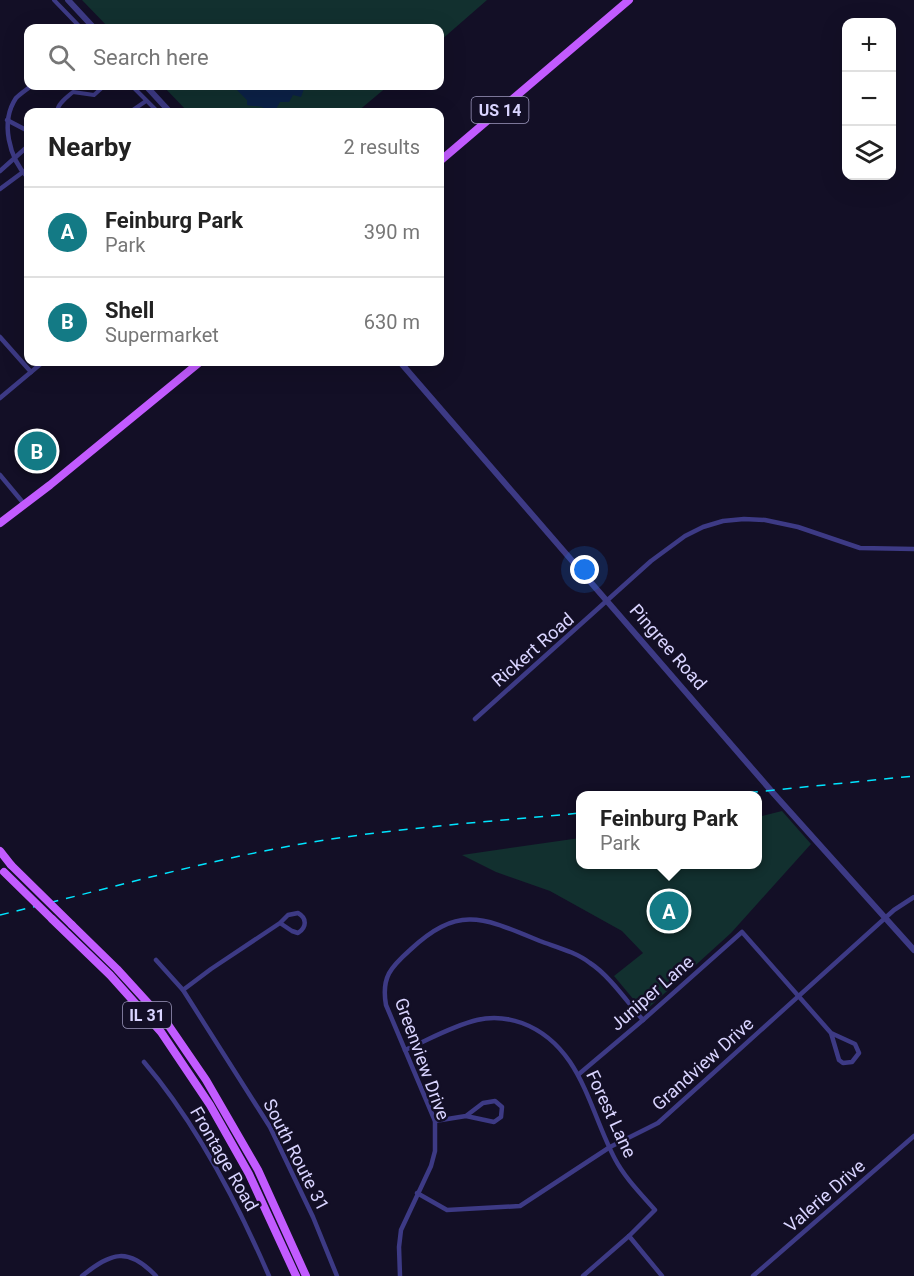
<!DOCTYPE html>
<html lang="en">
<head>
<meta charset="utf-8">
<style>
	body { margin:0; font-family:Roboto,sans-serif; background:#f6f6f6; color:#222 }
	.controls { position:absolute; right:18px; top:18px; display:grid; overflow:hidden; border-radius:12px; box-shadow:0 6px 24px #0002 }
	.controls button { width:54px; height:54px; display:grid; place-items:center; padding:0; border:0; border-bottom:2px solid #e0e0e0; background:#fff; color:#222; font:30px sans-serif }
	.you { position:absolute; left:585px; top:570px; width:21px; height:21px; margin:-15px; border:4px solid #fff; border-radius:50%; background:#1a73e8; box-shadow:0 0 0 9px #1a73e833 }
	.badge { display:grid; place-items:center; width:39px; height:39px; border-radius:50%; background:#137a85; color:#fff; font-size:20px; font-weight:700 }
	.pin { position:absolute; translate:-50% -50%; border:3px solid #fff; box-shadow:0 2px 6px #0006 }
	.popup { position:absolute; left:576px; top:791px; width:186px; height:78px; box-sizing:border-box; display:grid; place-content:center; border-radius:12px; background:#fff; filter:drop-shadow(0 2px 4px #0005); font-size:20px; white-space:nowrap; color:#767676 }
	.popup b { font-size:22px; color:#222 }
	.popup::after { content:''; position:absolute; left:50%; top:100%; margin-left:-12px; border:12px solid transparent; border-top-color:#fff }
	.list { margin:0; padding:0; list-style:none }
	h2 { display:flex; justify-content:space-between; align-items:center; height:78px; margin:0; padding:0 24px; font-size:26px }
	h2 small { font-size:20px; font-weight:400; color:#767676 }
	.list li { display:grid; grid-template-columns:39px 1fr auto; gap:18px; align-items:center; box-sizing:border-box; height:90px; padding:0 24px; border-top:2px solid #e0e0e0 }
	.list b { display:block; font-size:22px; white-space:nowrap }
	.list p { margin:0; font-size:20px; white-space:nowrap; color:#767676 }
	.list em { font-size:20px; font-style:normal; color:#767676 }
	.icon { flex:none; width:33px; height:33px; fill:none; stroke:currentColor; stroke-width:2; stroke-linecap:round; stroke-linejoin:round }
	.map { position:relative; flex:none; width:914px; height:1276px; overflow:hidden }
	.search { position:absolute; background:#fff; box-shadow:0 6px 24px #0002; left:24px; top:24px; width:420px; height:66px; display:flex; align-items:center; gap:15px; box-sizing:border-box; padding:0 21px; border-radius:12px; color:#767676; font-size:22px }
	.panel { position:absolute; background:#fff; box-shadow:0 6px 24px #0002; left:24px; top:108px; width:420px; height:258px; border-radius:12px }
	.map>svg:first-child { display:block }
</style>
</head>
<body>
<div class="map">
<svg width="914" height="1276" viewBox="0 0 914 1276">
	<rect width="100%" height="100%" fill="#130f26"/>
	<g fill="#12302f">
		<polygon points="82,0 487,0 440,41 440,28 109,28"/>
		<polygon points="163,86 388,86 357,112 188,112"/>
		<polygon points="782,811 811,844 731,933 644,1012 614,976 643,953 622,931 550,891 496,872 462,855 580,838 580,864 758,864 758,817"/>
	</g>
	<path fill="#0c2248" d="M227,86H311L308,90L305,86L301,97L293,95L289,102H280L276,109L268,112C263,104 254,107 247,105V100L236,89H228Z"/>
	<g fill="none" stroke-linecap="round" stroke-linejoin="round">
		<g stroke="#3d3a85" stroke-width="4">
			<polyline points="54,0 81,28"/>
			<polyline points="132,86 158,112"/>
			<path d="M57,112C57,104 67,97 73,92L94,95L104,86"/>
			<polyline points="130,112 146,101"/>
		</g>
		<g stroke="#3d3a85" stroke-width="4.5">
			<polyline points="7,120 28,131"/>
			<polyline points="0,171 28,146"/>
			<path d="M28,178C9,158 0,122 16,98C20,94 26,90 31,86"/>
			<polyline points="0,189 23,172"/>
			<polyline points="0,337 31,372"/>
			<polyline points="0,398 43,362"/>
			<polyline points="0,475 25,505"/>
			<polyline points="475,719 651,561 685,536 703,527 723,521 744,519 765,520 798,527 860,548 914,549"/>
			<polyline points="156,960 183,990 270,1127 313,1217 337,1276"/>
			<path d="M183,990L211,969L280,923L288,915L298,913C307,918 307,927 298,933L292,931L280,923"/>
			<path d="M405,1050C428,1040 452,1026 477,1020C493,1016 508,1018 522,1023C581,1045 589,1110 615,1159C625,1178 641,1194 655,1210L629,1236L583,1276"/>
			<path d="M144,1062C197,1124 237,1202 269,1276"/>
			<polyline points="579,1074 643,1020 742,932 831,1033 839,1060 843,1063 852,1062 859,1053 855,1044 831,1033"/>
			<polyline points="435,1121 466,1116 494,1122 501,1117 502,1107 495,1101 483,1103 466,1116"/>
			<polyline points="417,1193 447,1210 520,1206 610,1147 658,1123 894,910 914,897"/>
			<polyline points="629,1236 662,1276"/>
			<path d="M82,1276C112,1252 128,1247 156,1276"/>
			<path d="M400,1276L399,1247L401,1230L431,1166L435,1151V1121L386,1005C381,977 391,967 410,950C459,904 484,918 540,941C556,947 576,952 590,963C609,975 628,1003 643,1020"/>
			<polyline points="753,1276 914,1136"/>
		</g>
		<g stroke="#3d3a85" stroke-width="6">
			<polyline points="68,0 94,28"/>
			<polyline points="146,86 170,112"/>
			<polyline points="400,362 774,794 914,950"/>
		</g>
		<g stroke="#c25bff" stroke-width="8">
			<polyline points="440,161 629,0"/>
			<polyline points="0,523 50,485 200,362"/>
			<polyline points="0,851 11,865"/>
			<polyline points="52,919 110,975 161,1032 210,1105 249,1174 296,1276"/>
			<polyline points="72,925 117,969 169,1026 206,1080 258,1170 306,1276"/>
		</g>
		<g stroke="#00e5ff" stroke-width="1.5" stroke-dasharray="9 8" stroke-linecap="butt">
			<polyline points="715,796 914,776"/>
			<path d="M0,915C100,891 199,862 301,844C393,828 487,822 580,813"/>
		</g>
		<g stroke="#c25bff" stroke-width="8">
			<polyline points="11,865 72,925"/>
			<polyline points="4,872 52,919"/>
		</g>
	</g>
	<g text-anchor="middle" stroke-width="5" stroke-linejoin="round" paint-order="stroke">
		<g fill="#130f26" stroke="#9e99be" stroke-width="1.5">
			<rect x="471.5" y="97" width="57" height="26" rx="4.5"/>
			<rect x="123" y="1002" width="48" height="26" rx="4.5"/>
		</g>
		<g font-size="16" font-weight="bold" fill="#d9d4ff">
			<text x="500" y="116">US 14</text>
			<text x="147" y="1021">IL 31</text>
		</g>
		<g font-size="18" fill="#d9d4ff" stroke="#130f26">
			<text transform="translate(668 647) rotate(49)" y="6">Pingree Road</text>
			<text transform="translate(533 650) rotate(-41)" y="6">Rickert Road</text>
			<text transform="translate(652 993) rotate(-41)" y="6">Juniper Lane</text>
			<text transform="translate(422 1059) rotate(70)" y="6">Greenview Drive</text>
			<text transform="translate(703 1064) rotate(-42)" y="6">Grandview Drive</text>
			<text transform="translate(611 1114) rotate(65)" y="6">Forest Lane</text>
			<text transform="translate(296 1155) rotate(63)" y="6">South Route 31</text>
			<text transform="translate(224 1159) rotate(60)" y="6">Frontage Road</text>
			<text transform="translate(825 1196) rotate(-41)" y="6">Valerie Drive</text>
		</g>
	</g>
</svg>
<div class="controls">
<button>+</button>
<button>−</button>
<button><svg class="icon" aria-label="layers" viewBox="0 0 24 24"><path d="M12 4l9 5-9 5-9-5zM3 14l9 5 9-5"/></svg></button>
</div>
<div class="you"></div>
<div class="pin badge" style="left:669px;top:911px">A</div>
<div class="popup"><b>Feinburg Park</b>Park</div>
<div class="pin badge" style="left:37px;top:451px">B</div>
<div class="search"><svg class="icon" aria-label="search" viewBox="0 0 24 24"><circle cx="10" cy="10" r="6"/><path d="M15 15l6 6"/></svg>Search here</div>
<section class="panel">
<h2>Nearby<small>2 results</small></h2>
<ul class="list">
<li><span class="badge">A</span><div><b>Feinburg Park</b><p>Park</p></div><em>390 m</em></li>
<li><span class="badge">B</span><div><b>Shell</b><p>Supermarket</p></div><em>630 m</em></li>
</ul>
</section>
</div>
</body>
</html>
